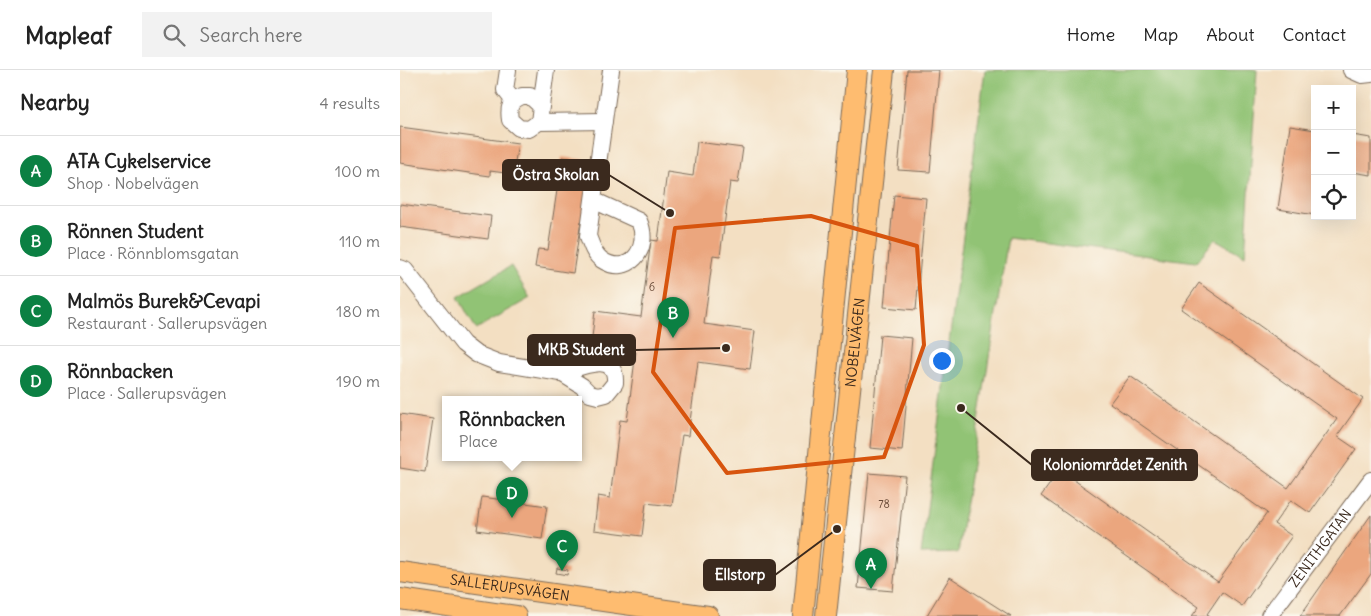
<!DOCTYPE html>
<html lang="en">
<head>
<meta charset="utf-8">
<style>
	body { margin:0; font-family:Delius,sans-serif; background:#f2f2f2; color:#222 }
	.controls { position:absolute; right:15px; top:15px; display:grid; overflow:hidden; border-radius:0px; box-shadow:0 5px 20px #0002 }
	.controls button { width:45px; height:45px; display:grid; place-items:center; padding:0; border:0; border-bottom:1px solid #e0e0e0; background:#fff; color:#222; font:25px sans-serif }
	.you { position:absolute; left:541px; top:290px; width:18px; height:18px; margin:-12px; border:4px solid #fff; border-radius:50%; background:#1a73e8; box-shadow:0 0 0 8px #1a73e833 }
	.badge { display:grid; place-items:center; width:32px; height:32px; border-radius:50%; background:#0b8043; color:#fff; font-size:16px; font-weight:700 }
	.pin { position:absolute; translate:-50% -41px; filter:drop-shadow(0 1px 2px #0008) }
	.pin::after { content:''; position:absolute; top:26px; width:18px; height:15px; background:inherit; clip-path:polygon(0 0,100% 0,50% 100%) }
	.popup { position:absolute; left:42px; top:326px; width:140px; height:65px; box-sizing:border-box; display:grid; place-content:center; border-radius:0px; background:#fff; filter:drop-shadow(0 1px 4px #0005); font-size:16px; white-space:nowrap; color:#767676 }
	.popup b { font-size:19px; color:#222 }
	.popup::after { content:''; position:absolute; left:50%; top:100%; margin-left:-10px; border:10px solid transparent; border-top-color:#fff }
	.list { margin:0; padding:0; list-style:none }
	h2 { display:flex; justify-content:space-between; align-items:center; height:65px; margin:0; padding:0 20px; font-size:21px }
	h2 small { font-size:16px; font-weight:400; color:#767676 }
	.list li { display:grid; grid-template-columns:32px 1fr auto; gap:15px; align-items:center; box-sizing:border-box; height:70px; padding:0 20px; border-top:1px solid #e0e0e0 }
	.list b { display:block; font-size:19px; white-space:nowrap }
	.list p { margin:0; font-size:16px; white-space:nowrap; color:#767676 }
	.list em { font-size:16px; font-style:normal; color:#767676 }
	.icon { flex:none; width:28px; height:28px; fill:none; stroke:currentColor; stroke-width:2; stroke-linecap:round; stroke-linejoin:round }
	.map { position:relative; flex:none; width:971px; height:546px; overflow:hidden }
	header { display:flex; align-items:center; gap:30px; box-sizing:border-box; height:70px; padding:0 25px; background:#fff; border-bottom:1px solid #e0e0e0 }
	header strong { font-size:24px }
	nav { display:flex; gap:28px; margin-inline-start:auto; font-size:18px }
	.search { width:350px; height:45px; background:#f2f2f2; display:flex; align-items:center; gap:12px; box-sizing:border-box; padding:0 18px; border-radius:0px; color:#767676; font-size:19px }
	main { display:flex }
	aside { flex:1; background:#fff }
	.map>svg:first-child { display:block }
</style>
</head>
<body>
<header>
<strong>Mapleaf</strong>
<div class="search"><svg class="icon" aria-label="search" viewBox="0 0 24 24"><circle cx="10" cy="10" r="6"/><path d="M15 15l6 6"/></svg>Search here</div>
<nav><a>Home</a><a>Map</a><a>About</a><a>Contact</a></nav>
</header>
<main>
<aside>
<h2>Nearby<small>4 results</small></h2>
<ul class="list">
<li><span class="badge">A</span><div><b>ATA Cykelservice</b><p>Shop · Nobelvägen</p></div><em>100 m</em></li>
<li><span class="badge">B</span><div><b>Rönnen Student</b><p>Place · Rönnblomsgatan</p></div><em>110 m</em></li>
<li><span class="badge">C</span><div><b>Malmös Burek&amp;Cevapi</b><p>Restaurant · Sallerupsvägen</p></div><em>180 m</em></li>
<li><span class="badge">D</span><div><b>Rönnbacken</b><p>Place · Sallerupsvägen</p></div><em>190 m</em></li>
</ul>
</aside>
<div class="map">
<svg width="971" height="546" viewBox="0 0 971 546">
	<rect width="100%" height="100%" fill="#fbf7ec"/>
	<filter id="ink" filterUnits="userSpaceOnUse"><feTurbulence type="fractalNoise" baseFrequency=".02" numOctaves="2"/><feDisplacementMap in="SourceGraphic" scale="10" xChannelSelector="R" yChannelSelector="G"/><feConvolveMatrix kernelMatrix="1 2 1 2 8 2 1 2 1" color-interpolation-filters="sRGB"/></filter>
	<filter id="wash" filterUnits="userSpaceOnUse"><feTurbulence type="fractalNoise" baseFrequency=".0096" numOctaves="4" result="noise"/><feDisplacementMap in="SourceGraphic" scale="20" xChannelSelector="R" yChannelSelector="G"/><feGaussianBlur stdDeviation="1.12" result="paint"/><feColorMatrix in="noise" values="0 0 0 0 0 0 0 0 0 0 0 0 0 0 0 0 0 1.4 0 .05"/><feComposite in="paint" operator="in"/></filter>
	<g filter="url(#wash)">
		<rect width="100%" height="100%" fill="#f3dfc2"/>
		<g fill="#91c374" stroke="#667649">
			<polygon points="585,0 857,0 845,186 815,169 796,192 608,168 558,483 521,484"/>
			<polygon points="111,196 130,228 76,259 58,227"/>
		</g>
		<g id="blocks">
			<g fill="#eba67e">
				<polygon points="507,0 539,0 530,102 498,100"/>
				<polygon points="890,56 915,60 915,145 878,139"/>
				<polygon points="0,57 118,73 113,104 90,101 90,106 0,93"/>
				<polygon points="952,65 971,68 971,105 952,102"/>
				<polygon points="297,72 343,78 338,113 330,112 320,186 313,185 304,254 355,261 350,299 298,292 288,366 282,365 272,436 246,433 242,466 194,460 198,426 210,428 220,350 227,351 236,282 191,276 195,241 241,247 251,170 258,171 267,102 293,106"/>
				<polygon points="162,87 195,91 186,152 181,151 173,203 135,197 138,179 148,180"/>
				<polygon points="494,125 526,128 516,240 484,237"/>
				<polygon points="0,134 91,146 88,169 0,157"/>
				<polygon points="799,213 963,329 937,366 956,379 910,443 891,430 874,454 892,466 842,536 822,522 807,544 810,546 792,546 799,537 641,426 660,400 818,512 867,443 710,333 730,306 888,418 937,349 781,239"/>
				<polygon points="480,265 512,268 502,381 470,378"/>
				<polygon points="0,344 33,349 25,402 0,398"/>
				<polygon points="469,403 505,406 493,521 458,518"/>
				<polygon points="82,427 147,436 142,469 77,460"/>
				<polygon points="971,445 971,504 940,546 900,546"/>
				<polygon points="157,498 168,500 167,505 156,503"/>
				<polygon points="550,507 611,546 527,545"/>
			</g>
		</g>
	</g>
	<g filter="url(#ink)">
		<use href="#blocks" fill-opacity="0" stroke="#7b6957" stroke-width="1"/>
		<g fill="none" stroke-linecap="round" stroke-linejoin="round">
			<defs>
				<g id="minor">
					<polyline points="108,0 105,20 113,30"/>
					<polyline points="951,0 962,5 971,4"/>
					<polyline points="141,36 146,0"/>
					<path d="M139,52L141,36L130,26H122C110,31 108,37 110,50L119,58L129,59L139,52L204,51"/>
					<path d="M193,130L239,151C252,180 227,207 202,190C194,185 191,174 188,166L211,0"/>
					<path d="M0,198L5,200L63,274L76,284L99,293L161,303L182,316L190,324L198,326L206,324L215,313C217,279 179,298 161,303"/>
					<path id="s1" d="M869,546L971,410"/>
				</g>
				<g id="major">
					<path id="s2" d="M0,502L308,546"/>
					<polyline points="0,529 116,546"/>
					<polyline points="403,546 457,0"/>
					<path id="s3" d="M426,546L484,0"/>
				</g>
			</defs>
			<use href="#minor" stroke="#7b6957" stroke-width="18"/>
			<use href="#major" stroke="#7b6957" stroke-width="22"/>
			<use href="#minor" stroke="#fff" stroke-width="16"/>
			<use href="#major" stroke="#febc70" stroke-width="20"/>
		</g>
	</g>
	<path fill="none" stroke="#d7540e" stroke-width="4" stroke-linejoin="round" d="M411,146L517,176L524,275L484,387L327,403L253,302L275,158Z"/>
	<g text-anchor="middle" stroke-width="4" stroke-linejoin="round" paint-order="stroke">
		<g font-size="11" fill="#674936">
			<text x="252" y="221">6</text>
			<text x="484" y="438">78</text>
		</g>
		<g font-size="14" fill="#3b2a1e" stroke="#fbf7ec">
			<text dy="5" stroke="none"><textPath href="#s3" startOffset="275">NOBELVÄGEN</textPath></text>
			<text dy="5" stroke="none"><textPath href="#s1" startOffset="85">ZENITHGATAN</textPath></text>
			<text dy="5" stroke="none"><textPath href="#s2" startOffset="111">SALLERUPSVÄGEN</textPath></text>
		</g>
	</g>
	<path fill="none" stroke="#3b2a1e" stroke-width="2" d="M270 143L209 105M326 278L235 280M561 338L632 395M437 459L375 505"/>
	<g fill="#3b2a1e" stroke="#fbf7ec" stroke-width="2">
		<circle cx="270" cy="143" r="5"/>
		<circle cx="326" cy="278" r="5"/>
		<circle cx="561" cy="338" r="5"/>
		<circle cx="437" cy="459" r="5"/>
	</g>
	<g fill="#3b2a1e" stroke="#3b2a1e" stroke-width="2">
		<rect x="103" y="90" width="106" height="30" rx="5"/>
		<rect x="128" y="265" width="107" height="30" rx="5"/>
		<rect x="632" y="380" width="165" height="30" rx="5"/>
		<rect x="304" y="490" width="71" height="30" rx="5"/>
	</g>
	<g font-size="15" text-anchor="middle" font-weight="bold" fill="#fff">
		<text x="156" y="110">Östra Skolan</text>
		<text x="181" y="285">MKB Student</text>
		<text x="715" y="400">Koloniområdet Zenith</text>
		<text x="340" y="510">Ellstorp</text>
	</g>
</svg>
<div class="controls">
<button>+</button>
<button>−</button>
<button><svg class="icon" aria-label="locate" viewBox="0 0 24 24"><circle cx="12" cy="12" r="6"/><path d="M12 2v4M12 18v4M2 12h4M18 12h4"/></svg></button>
</div>
<div class="you"></div>
<div class="pin badge" style="left:471px;top:519px">A</div>
<div class="pin badge" style="left:273px;top:268px">B</div>
<div class="pin badge" style="left:162px;top:501px">C</div>
<div class="pin badge" style="left:112px;top:448px">D</div>
<div class="popup"><b>Rönnbacken</b>Place</div>
</div>
</main>
</body>
</html>
